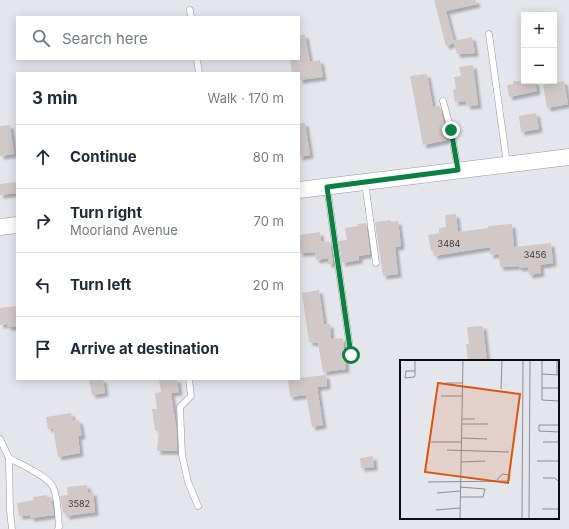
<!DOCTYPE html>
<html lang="en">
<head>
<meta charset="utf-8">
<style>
	body { margin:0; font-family:Inter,sans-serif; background:#f6f6f7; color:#1f2937 }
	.controls { position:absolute; right:12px; top:12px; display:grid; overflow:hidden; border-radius:0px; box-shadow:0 2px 10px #0003 }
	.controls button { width:36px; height:36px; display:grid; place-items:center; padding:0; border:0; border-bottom:1px solid #e0e1e3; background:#fff; color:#1f2937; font:20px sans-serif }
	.stop { position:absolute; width:12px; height:12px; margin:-9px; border:3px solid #0b8043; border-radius:50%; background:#fff }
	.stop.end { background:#0b8043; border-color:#fff; box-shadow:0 1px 4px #0008 }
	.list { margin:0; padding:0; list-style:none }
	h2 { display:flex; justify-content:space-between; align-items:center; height:52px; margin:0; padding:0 16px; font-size:17px }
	h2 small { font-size:13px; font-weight:400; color:#747a83 }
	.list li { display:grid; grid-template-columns:26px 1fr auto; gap:12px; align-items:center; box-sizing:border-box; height:64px; padding:0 16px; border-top:1px solid #e0e1e3 }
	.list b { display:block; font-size:15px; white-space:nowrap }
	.list p { margin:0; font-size:13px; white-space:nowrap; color:#747a83 }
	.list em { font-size:13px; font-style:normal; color:#747a83 }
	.icon { flex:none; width:22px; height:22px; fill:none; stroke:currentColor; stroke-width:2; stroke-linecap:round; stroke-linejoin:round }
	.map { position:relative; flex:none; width:569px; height:529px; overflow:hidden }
	.search { position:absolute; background:#fff; box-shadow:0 2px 10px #0003; left:16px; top:16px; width:284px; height:44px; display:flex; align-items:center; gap:10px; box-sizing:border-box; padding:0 14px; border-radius:0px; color:#747a83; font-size:15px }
	.panel { position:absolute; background:#fff; box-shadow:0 2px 10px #0003; left:16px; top:72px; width:284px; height:308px; border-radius:0px }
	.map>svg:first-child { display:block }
</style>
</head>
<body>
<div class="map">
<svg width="569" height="529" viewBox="0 0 569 529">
	<defs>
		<filter id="shadow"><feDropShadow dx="3.5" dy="3.5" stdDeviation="1" flood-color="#0004"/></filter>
	</defs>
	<rect width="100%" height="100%" fill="#e4e6ec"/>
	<g fill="#d0c9c8" filter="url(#shadow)">
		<polygon points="434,0 476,0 477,4 446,11 454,41 472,37 475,53 457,54 454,43 446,46"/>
		<polygon points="299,35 305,35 310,62 320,60 323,77 299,80 299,73 292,73 290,59 299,59"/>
		<polygon points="473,65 478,105 467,106 466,101 455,102 453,90 456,89 454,77 461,76 459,67"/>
		<polygon points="427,74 433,107 440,106 447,140 423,145 410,76"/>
		<polygon points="513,81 535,81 537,91 509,97 507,85 513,84"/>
		<polygon points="564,81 568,104 547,108 543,85"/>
		<polygon points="536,113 539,129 521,132 519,116"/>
		<polygon points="299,123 305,123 310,155 299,157"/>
		<polygon points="10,125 14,154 0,156 0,126"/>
		<polygon points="17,182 17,193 0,195 0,184"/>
		<polygon points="456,214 458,232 488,228 488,226 512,224 514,247 551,243 553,263 540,265 541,273 529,275 528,267 519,268 519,266 500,267 499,254 490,255 490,247 434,256 433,250 431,251 428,235 439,233 439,228 446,227 445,215"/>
		<polygon points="391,220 391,222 398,221 401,246 395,247 398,274 383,276 375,222"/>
		<polygon points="366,223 370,254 359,256 359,260 342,263 339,241 347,240 345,228 358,226 357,224"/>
		<polygon points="320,232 321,241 330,242 333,264 328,264 328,258 316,260 315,252 299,253 299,235"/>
		<polygon points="319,290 324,324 330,324 331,339 343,338 346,369 323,372 318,343 309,342 302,293"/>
		<polygon points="17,306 17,326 8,327 7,324 0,325 0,308"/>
		<polygon points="483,326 487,361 468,361 466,344 469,344 467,327"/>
		<polygon points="326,375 327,386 317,387 323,425 312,427 306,395 290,397 288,379 299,379 299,378"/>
		<polygon points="89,379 103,379 105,393 92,395"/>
		<polygon points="159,379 177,379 179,392 171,393 177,434 177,451 157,451 159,430 155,430 152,409 157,409 155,393 161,392"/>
		<polygon points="71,413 73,421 79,420 82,436 78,436 80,453 58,457 53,428 48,429 46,417"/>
		<polygon points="373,456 374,467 361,468 360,458"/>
		<polygon points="87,485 88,492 93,492 95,512 66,516 66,513 63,513 60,496 68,495 67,487"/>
		<polygon points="47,495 47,497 51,497 54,515 31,518 30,515 19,516 17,503 34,500 33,497"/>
	</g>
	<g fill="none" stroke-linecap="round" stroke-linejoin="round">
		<defs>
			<g id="service">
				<polyline points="190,10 191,17"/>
				<polyline points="489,34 507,164"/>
				<polyline points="197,59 199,73"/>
				<polyline points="443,101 451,130 458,170"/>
				<polyline points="365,182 376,263"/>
				<polyline points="327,187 351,355"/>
				<polyline points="189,379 191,396 180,407 182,455 188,482 198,506"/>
				<polyline points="0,439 9,458 10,511 12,529"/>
				<path d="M9,458C20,464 48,476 53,487C58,497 58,516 59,527L58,529"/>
			</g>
			<g id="tertiary">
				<polyline points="299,190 569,157"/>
				<polyline points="0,227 17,225"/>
			</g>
		</defs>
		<use href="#service" stroke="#97989e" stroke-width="7"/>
		<use href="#tertiary" stroke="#97989e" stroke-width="17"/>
		<use href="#service" stroke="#fff" stroke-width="6"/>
		<use href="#tertiary" stroke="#fff" stroke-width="16"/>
	</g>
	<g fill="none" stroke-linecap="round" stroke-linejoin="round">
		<polyline stroke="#0b8043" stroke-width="5" points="351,355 327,187 458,170 451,130"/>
	</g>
	<g text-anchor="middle" stroke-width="3" stroke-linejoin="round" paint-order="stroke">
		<g font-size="9" fill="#3d3c3d">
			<text x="449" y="247">3484</text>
			<text x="535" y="258">3456</text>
			<text x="79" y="507">3582</text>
		</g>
	</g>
	<g transform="translate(400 360)">
		<rect width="159" height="159" fill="#e4e6ec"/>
		<path fill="none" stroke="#8e8f94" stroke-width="1" d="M142,0V40L159,41M15,11H6L5,18L14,17L15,16V0M142,14L159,15M157,15V0M46,23H62M142,28H159M101,29L102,0M41,36H62M62,59H75M62,64H88M159,65H139V71L159,72M61,78L87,79M31,82H61M143,82H159M47,90L109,92M137,101H159M61,102L85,101M143,118H155L159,122M28,122L109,121L110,115L102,114L97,120M37,133L60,131M60,137H83L85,129L60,127M142,149H159M36,150L60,148M60,159L63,0M122,159L123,0M129,159L130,0"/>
		<path fill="#dd550c" fill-opacity="0.15" stroke="#dd550c" stroke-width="2" d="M38,23L120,34L108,123L25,112Z"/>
		<rect width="159" height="159" fill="none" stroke="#0c0d0f" stroke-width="2"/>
	</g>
</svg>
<div class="controls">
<button>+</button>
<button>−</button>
</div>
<div class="stop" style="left:351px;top:355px"></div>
<div class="stop end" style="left:451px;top:130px"></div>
<div class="search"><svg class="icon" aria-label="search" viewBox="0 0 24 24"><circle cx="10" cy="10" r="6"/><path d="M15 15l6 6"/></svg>Search here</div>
<section class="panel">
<h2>3 min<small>Walk · 170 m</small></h2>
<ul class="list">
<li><svg class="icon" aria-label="ahead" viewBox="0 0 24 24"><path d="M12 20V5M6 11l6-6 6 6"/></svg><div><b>Continue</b></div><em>80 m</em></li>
<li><svg class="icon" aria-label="right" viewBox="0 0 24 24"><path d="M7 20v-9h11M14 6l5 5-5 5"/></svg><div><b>Turn right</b><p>Moorland Avenue</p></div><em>70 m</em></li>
<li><svg class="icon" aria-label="left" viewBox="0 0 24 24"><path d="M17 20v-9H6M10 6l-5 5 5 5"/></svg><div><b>Turn left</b></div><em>20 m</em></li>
<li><svg class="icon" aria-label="arrive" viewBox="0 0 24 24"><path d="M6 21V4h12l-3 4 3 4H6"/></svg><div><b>Arrive at destination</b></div></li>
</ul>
</section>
</div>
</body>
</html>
